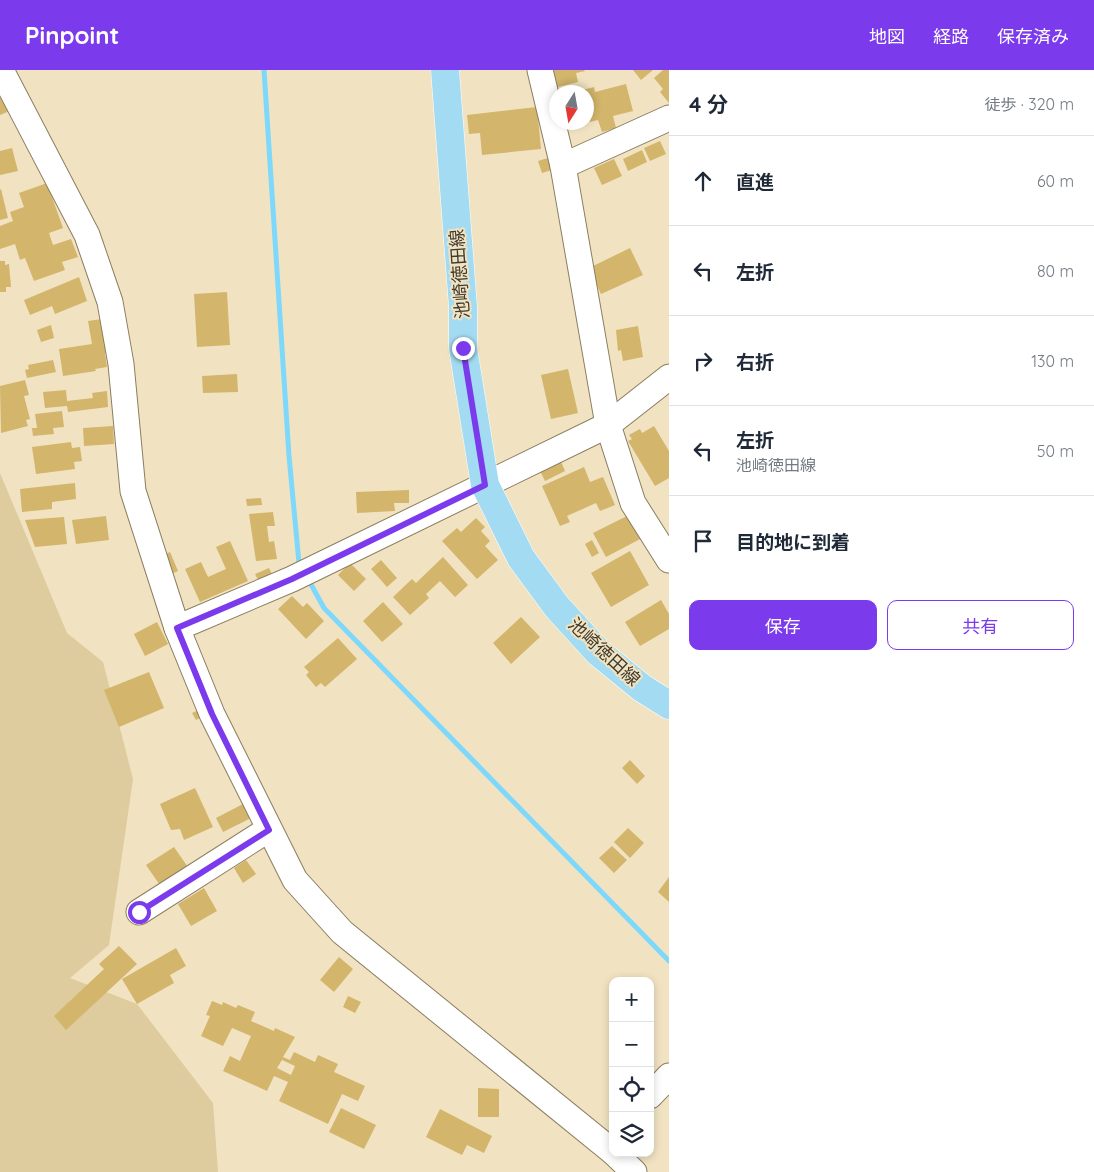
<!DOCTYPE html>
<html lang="ja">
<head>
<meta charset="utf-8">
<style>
	body { margin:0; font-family:Quicksand,"Noto Sans JP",sans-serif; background:#f2f2f3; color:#1f2937 }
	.controls { position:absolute; right:15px; bottom:15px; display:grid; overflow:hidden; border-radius:10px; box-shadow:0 2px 8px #0003 }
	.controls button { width:45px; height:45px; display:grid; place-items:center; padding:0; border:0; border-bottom:1px solid #e0e1e3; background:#fff; color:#1f2937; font:25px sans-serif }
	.compass { position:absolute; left:549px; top:15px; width:45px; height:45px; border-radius:50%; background:#fff; box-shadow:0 2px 8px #0003; rotate:191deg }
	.stop { position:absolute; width:15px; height:15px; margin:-11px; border:4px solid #7c3aed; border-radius:50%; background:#fff }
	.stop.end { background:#7c3aed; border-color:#fff; box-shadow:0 1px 5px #0008 }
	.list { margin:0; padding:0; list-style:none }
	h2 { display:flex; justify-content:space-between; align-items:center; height:65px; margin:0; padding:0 20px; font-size:21px }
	h2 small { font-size:16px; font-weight:400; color:#747a83 }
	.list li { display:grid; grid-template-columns:32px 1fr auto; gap:15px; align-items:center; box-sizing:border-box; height:90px; padding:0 20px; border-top:1px solid #e0e1e3 }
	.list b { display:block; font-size:19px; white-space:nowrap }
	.list p { margin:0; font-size:16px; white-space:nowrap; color:#747a83 }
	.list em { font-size:16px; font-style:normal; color:#747a83 }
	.actions { display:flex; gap:10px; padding:15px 20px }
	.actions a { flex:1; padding:11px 0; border:1px solid #7c3aed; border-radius:10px; text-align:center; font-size:18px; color:#7c3aed }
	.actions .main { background:#7c3aed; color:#fff }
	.icon { flex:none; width:28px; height:28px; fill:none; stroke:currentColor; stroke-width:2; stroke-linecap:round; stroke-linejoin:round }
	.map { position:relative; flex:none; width:669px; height:1102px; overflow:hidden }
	header { display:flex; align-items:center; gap:30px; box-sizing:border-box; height:70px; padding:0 25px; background:#7c3aed; color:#fff }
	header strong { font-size:24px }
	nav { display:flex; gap:28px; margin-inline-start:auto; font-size:18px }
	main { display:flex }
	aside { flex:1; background:#fff }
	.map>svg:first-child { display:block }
</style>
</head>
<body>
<header>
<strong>Pinpoint</strong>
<nav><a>地図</a><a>経路</a><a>保存済み</a></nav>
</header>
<main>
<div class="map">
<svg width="669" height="1102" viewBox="0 0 669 1102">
	<rect width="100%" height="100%" fill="#f1e3c2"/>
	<polygon fill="#decb9e" points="0,403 67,563 103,592 133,709 109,875 70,908 137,934 213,1033 218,1102 0,1102"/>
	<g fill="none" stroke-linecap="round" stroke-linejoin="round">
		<g stroke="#7ed8fb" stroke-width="5">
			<polyline points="264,0 289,386 299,493 301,498"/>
			<polyline points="308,509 324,538 669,891"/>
		</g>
	</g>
	<g fill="#d3b56b" fill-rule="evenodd">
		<polygon points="550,0 584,0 585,1 576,3 578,12 554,18"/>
		<polygon points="633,0 653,0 641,10"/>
		<polygon points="663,0 669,0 669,33 660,22 663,19 654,8"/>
		<polygon points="626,14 633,41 613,46 616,58 602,62 598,50 590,52 586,40 586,22 575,22 594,17 595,22"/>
		<polygon points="6,25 12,40 0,45 0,28"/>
		<polygon points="537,37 541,79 482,85 480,63 469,64 467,45"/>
		<polygon points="660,71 666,84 650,91 644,78"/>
		<polygon points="12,78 18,101 0,105 0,81"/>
		<polygon points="642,80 647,92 628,101 623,89"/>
		<polygon points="551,87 555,99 542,103 538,91"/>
		<polygon points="614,89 622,106 602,115 594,98"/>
		<polygon points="47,113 63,158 49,163 53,175 71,169 78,187 62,192 65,200 34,211 25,188 20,190 15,174 0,179 0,156 13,151 10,142 24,137 19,123"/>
		<polygon points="1,119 8,148 0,150 0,120"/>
		<polygon points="630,178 643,205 601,224 589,198"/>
		<polygon points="0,191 5,191 5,195 9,194 11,217 6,217 6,222 0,222"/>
		<polygon points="79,207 87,231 55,244 52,236 30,245 24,230"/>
		<polygon points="227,222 230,275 197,277 194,224"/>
		<polygon points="102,249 107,283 105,283 107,297 95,299 96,301 63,306 59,279 92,274 88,251"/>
		<polygon points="51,255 54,268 41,272 37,260"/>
		<polygon points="638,256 643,287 623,291 621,280 618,281 616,260"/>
		<polygon points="53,290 56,302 27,308 25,300 29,299 28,295"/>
		<polygon points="568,299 578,343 551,349 541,305"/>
		<polygon points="237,304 238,322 203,323 202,306"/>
		<polygon points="25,310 29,325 24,326 30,349 26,350 28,356 1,363 0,316"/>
		<polygon points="66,320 67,331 93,328 92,323 107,321 108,337 68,342 67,336 45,338 43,322"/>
		<polygon points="62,341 64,357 53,358 54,364 33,366 32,358 37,358 35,344"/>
		<polygon points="113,356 114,374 84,376 83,358"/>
		<polygon points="654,356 669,381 669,408 655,416 628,371 632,369 629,365 640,359 642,363"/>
		<polygon points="71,372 72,378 80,377 82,391 74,392 75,399 36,404 32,377"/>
		<polygon points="560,389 565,401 545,411 539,399"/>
		<polygon points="584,397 590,412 603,407 615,435 600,441 596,433 567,446 570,452 560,456 542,416"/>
		<polygon points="75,413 76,429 52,432 52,439 22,442 20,419"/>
		<polygon points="409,420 409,433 394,433 395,441 357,443 356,422"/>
		<polygon points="261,428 262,435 247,436 246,429"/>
		<polygon points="273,442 275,456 267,456 269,472 274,471 277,489 256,491 249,444"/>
		<polygon points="631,444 644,467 606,487 593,463"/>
		<polygon points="106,446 109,470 76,474 72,450"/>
		<polygon points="64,447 67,474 35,477 25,450"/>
		<polygon points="476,448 485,457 481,461 490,471 485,476 498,490 477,509 442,471 457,458 461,462"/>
		<polygon points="592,470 599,483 592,487 585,474"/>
		<polygon points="230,471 248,511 200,532 185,499 201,492 208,507 226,499 216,477"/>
		<polygon points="630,481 649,515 611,537 591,503"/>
		<polygon points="170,482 178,501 167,506 159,487"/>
		<polygon points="443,487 468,515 455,527 440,511 426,524 429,528 410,545 393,527 412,509 416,513"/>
		<polygon points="381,490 397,508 387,517 371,499"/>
		<polygon points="350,493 366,509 354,521 338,505"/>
		<polygon points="269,498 273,506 259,512 255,504"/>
		<polygon points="292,526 303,537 307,533 324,551 306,569 278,539"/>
		<polygon points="661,530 669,544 669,559 640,576 625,552"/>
		<polygon points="383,532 403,554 382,572 363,551"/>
		<polygon points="521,547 540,567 511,594 493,573"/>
		<polygon points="157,552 168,574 145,586 134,564"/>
		<polygon points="338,568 357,589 325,617 321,613 316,617 306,605 309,602 304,597"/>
		<polygon points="149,602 164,638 119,657 104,620"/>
		<polygon points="203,638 206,644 196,650 192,643"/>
		<polygon points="630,690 645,706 637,714 622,698"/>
		<polygon points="195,718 213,757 184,770 180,759 171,760 160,734"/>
		<polygon points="243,734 251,748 223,762 216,748"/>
		<polygon points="628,758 644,773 630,788 614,772"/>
		<polygon points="612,776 627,790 614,803 599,788"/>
		<polygon points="174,777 192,803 164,821 146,795"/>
		<polygon points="246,790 256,804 243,813 234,798"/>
		<polygon points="669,807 669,832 658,822"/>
		<polygon points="204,818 217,841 191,856 178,834"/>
		<polygon points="119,876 137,894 66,960 54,946 104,899 99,894"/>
		<polygon points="176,878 186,896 170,905 174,913 137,934 122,909"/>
		<polygon points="339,887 353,899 334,922 320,910"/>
		<polygon points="348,926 361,932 355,943 343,937"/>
		<path d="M212,931L222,935L223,932L236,938L238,935L255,942L251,951L274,961L275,958L295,967L283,987L290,990L294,982L315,992L318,985L338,994L334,1002L365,1016L358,1031L342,1024L328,1054L279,1031L288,1012L274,1006L267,1021L223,1001L230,986L240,991L251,966L232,958L223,976L201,966L210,946L206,945ZM282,990L295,996L291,1005L277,998Z"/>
		<polygon points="478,1018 499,1019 499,1047 478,1047"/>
		<polygon points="341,1038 376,1055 364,1079 329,1062"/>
		<polygon points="440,1039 492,1066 484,1083 467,1075 462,1085 426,1067"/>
	</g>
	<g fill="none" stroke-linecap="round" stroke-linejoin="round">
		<defs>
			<g id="minor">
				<polyline points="1,0 87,165 110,232 121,294 133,421 177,558 212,644 295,810 342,862 613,1082"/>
				<polyline points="540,0 563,96 608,355 633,433 669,490"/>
				<polyline points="563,96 669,48"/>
				<polyline points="177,558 292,509 608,355 669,307"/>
				<polyline points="139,842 269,759"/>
				<polyline points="650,1026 669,1006"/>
				<polyline points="614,1083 634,1102"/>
			</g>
			<polyline id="major" points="445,0 463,237 463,278 485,415 521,488 557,537 599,583 642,618 669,635"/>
		</defs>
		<use href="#minor" stroke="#8a7d5f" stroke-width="27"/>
		<use href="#major" stroke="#fff" stroke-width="29"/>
		<use href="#minor" stroke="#fff" stroke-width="25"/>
		<use href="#major" stroke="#a3dcf2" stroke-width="28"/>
	</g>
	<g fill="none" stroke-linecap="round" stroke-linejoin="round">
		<polyline stroke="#7c3aed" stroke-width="6" points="139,842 269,760 212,644 177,558 292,509 485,415 463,278"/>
	</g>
	<g text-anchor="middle" stroke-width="4" stroke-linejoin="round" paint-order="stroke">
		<g font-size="18" fill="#403a2d" stroke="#f1e3c2">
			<text transform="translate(460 204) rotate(-94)" y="6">池崎徳田線</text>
			<text transform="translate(604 582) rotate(43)" y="6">池崎徳田線</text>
		</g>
	</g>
</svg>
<div class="controls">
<button>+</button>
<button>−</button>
<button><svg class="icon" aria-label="locate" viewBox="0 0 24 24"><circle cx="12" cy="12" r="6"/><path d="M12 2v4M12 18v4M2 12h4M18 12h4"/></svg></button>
<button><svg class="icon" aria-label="layers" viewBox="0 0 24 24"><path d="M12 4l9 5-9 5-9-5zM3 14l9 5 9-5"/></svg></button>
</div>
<svg class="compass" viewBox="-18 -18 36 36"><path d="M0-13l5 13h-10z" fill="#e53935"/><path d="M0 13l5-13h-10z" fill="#747a83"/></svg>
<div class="stop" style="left:139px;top:842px"></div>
<div class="stop end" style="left:463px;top:278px"></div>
</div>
<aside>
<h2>4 分<small>徒歩 · 320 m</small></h2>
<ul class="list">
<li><svg class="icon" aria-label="ahead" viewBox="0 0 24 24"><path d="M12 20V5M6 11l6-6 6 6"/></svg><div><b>直進</b></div><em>60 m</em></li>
<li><svg class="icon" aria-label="left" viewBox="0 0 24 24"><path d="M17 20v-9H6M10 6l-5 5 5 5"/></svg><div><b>左折</b></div><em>80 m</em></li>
<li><svg class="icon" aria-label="right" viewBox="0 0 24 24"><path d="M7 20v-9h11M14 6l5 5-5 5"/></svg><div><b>右折</b></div><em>130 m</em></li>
<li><svg class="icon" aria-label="left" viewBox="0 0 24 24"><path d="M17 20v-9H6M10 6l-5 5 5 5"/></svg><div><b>左折</b><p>池崎徳田線</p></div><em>50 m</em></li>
<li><svg class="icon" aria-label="arrive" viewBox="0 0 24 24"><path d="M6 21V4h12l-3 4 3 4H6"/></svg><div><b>目的地に到着</b></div></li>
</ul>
<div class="actions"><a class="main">保存</a><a>共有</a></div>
</aside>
</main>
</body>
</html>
